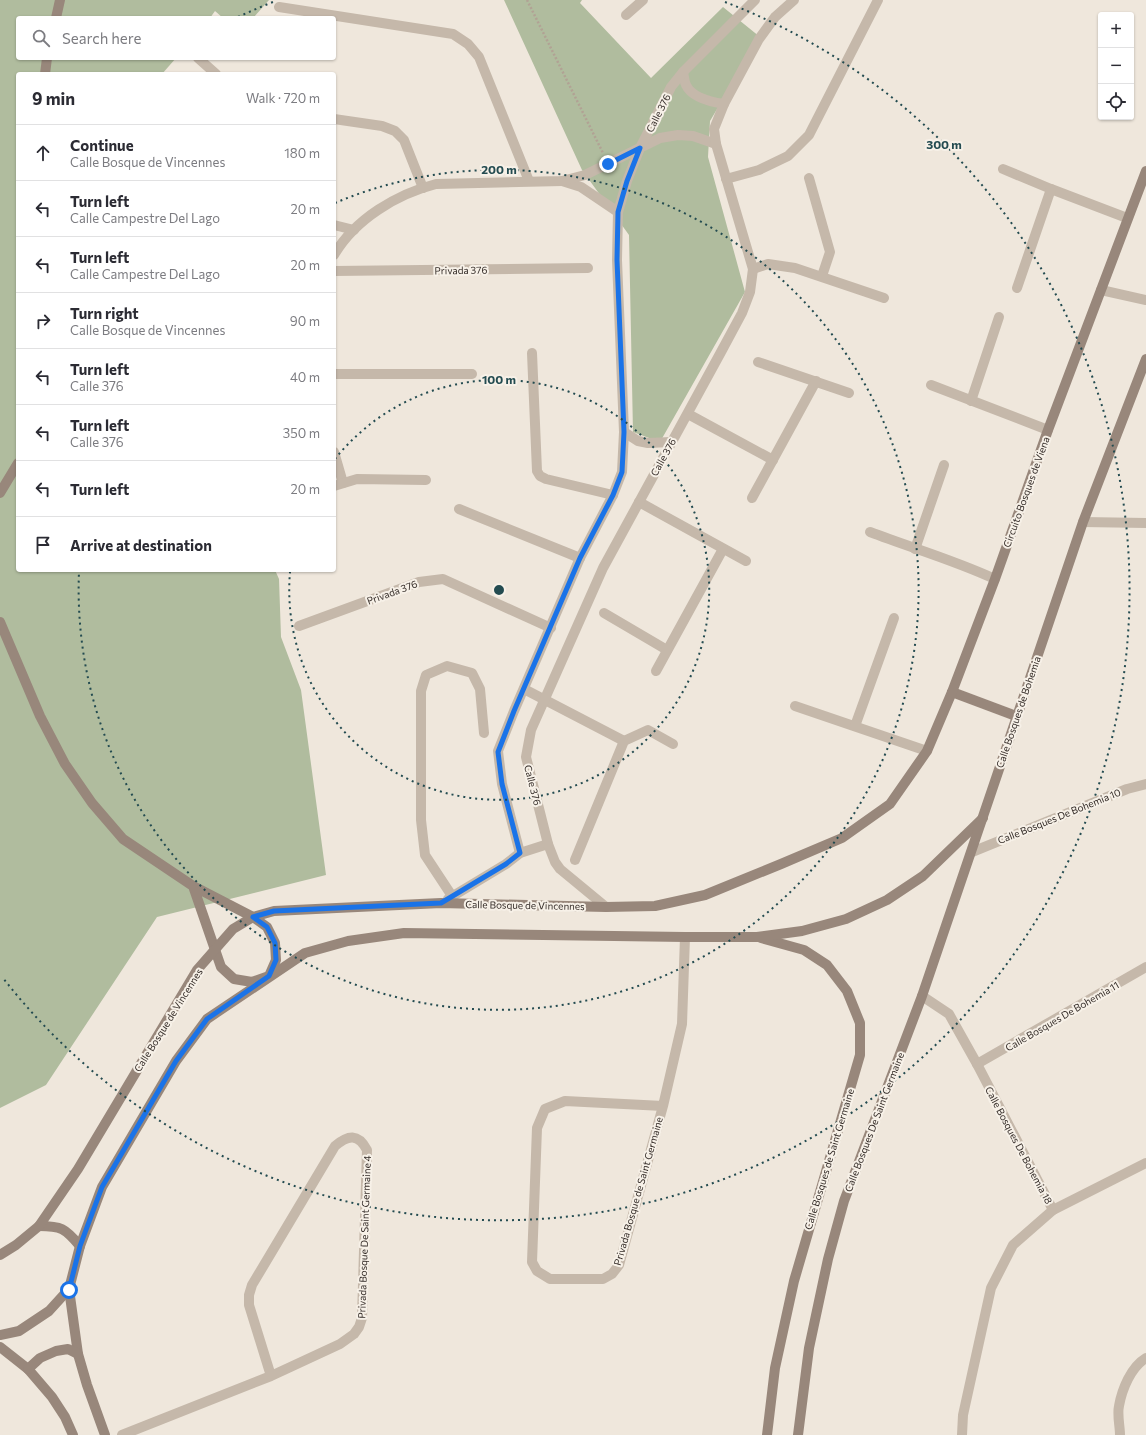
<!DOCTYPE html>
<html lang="en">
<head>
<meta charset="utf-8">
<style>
	body { margin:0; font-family:Commissioner,sans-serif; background:#f2f2f3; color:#2b2b33 }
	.controls { position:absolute; right:12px; top:12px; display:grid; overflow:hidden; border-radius:4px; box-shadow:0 1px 3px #0004 }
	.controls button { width:36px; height:36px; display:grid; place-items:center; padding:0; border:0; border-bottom:1px solid #e1e1e2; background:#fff; color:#2b2b33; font:20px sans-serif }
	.stop { position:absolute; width:12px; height:12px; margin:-9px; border:3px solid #1a73e8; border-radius:50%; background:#fff }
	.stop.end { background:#1a73e8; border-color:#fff; box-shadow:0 1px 4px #0008 }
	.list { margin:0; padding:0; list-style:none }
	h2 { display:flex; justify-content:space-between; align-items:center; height:52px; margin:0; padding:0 16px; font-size:17px }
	h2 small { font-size:13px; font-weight:400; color:#7c7c81 }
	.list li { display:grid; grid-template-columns:26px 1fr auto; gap:12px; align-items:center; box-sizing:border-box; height:56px; padding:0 16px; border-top:1px solid #e1e1e2 }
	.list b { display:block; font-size:15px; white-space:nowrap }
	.list p { margin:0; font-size:13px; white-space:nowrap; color:#7c7c81 }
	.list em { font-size:13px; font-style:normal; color:#7c7c81 }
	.icon { flex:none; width:22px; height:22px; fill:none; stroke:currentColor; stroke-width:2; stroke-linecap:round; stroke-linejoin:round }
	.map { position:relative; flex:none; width:1146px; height:1435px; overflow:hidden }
	.search { position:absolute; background:#fff; box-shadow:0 1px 3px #0004; left:16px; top:16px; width:320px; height:44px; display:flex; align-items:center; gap:10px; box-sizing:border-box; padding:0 14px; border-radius:4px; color:#7c7c81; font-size:15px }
	.panel { position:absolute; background:#fff; box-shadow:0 1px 3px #0004; left:16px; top:72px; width:320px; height:500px; border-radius:4px }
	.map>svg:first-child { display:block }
</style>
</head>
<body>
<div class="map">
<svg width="1146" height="1435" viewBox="0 0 1146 1435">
	<rect width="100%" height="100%" fill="#efe7dc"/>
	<g fill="#b0bc9e">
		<polygon points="0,0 269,0 253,18 223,18 215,11 210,18 18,18 18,58 176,58 162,74 18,74 18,570 275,570 279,579 281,637 301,690 326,875 157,917 46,1085 0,1108"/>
		<polygon points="504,0 582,0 580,3 651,78 723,7 760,37 710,121 708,157 745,292 660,442 633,432 629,235 582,170"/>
	</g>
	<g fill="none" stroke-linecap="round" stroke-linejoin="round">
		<polyline stroke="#b1a294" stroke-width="2.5" stroke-dasharray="2 2" stroke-linecap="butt" points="527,0 603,153"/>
		<g stroke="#c5b8aa" stroke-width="10">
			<polyline points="279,7 453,34 468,44 479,57 529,181"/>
			<polyline points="626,15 643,0"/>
			<polyline points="198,58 216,74"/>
			<path d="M683,72C684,76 684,81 686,85C692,98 711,102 724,104"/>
			<polyline points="334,119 382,126 395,131 404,140 423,188"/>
			<polyline points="1003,169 1051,189 1127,218"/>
			<polyline points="809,178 830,252 822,276"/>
			<polyline points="726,179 759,170 788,156 809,135 878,0"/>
			<polyline points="562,181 581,187 618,212"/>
			<polyline points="334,225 354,230"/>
			<path d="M334,255C355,219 397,194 436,184L562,181L585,175L660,138L678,135L693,136L716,144"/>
			<polyline points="753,269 768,264 795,268 884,298"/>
			<polyline points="334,271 588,268"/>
			<polyline points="1017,288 1051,189"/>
			<polyline points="1101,290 1146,300"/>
			<polyline points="532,353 537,471 540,476 546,479 613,495"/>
			<polyline points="758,362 849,393"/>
			<polyline points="334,374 472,374"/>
			<polyline points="931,385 1048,430"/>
			<polyline points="971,401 999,317"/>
			<polyline points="688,414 773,460"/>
			<polyline points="624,432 638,441 648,443 671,442"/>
			<polyline points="334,452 343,483"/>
			<polyline points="334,486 357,479 426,480"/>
			<polyline points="752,498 816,381"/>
			<polyline points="639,502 746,561"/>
			<polyline points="459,509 580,558"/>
			<polyline points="1083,522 1146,523"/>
			<path d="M870,532C912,548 954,560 995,579"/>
			<polyline points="915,549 944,465"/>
			<polyline points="604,613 667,650"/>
			<polyline points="299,626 419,582 443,579 551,628"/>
			<polyline points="656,671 723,549"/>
			<polyline points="524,689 624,741"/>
			<polyline points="795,706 927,751"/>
			<polyline points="855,726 894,618"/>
			<polyline points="972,852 1127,789 1146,784"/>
			<polyline points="520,853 502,784 498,751 514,711 580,558 613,495 622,472 624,432 617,260 618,212 627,181 640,148 671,87 683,72 755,0"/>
			<polyline points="575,860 624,741 648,730 673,744"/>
			<polyline points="452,896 425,855 421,820 421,691 426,675 447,666 472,673 480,689 484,733"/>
			<polyline points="448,899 506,864 520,853 548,844"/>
			<polyline points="606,907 560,869 555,862 548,844 526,757 531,730 603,568 721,352 742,313 750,292 753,269 716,144 714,129 724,104 759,39 775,17 794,0"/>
			<polyline points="922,996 949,1014 977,1064 1053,1210"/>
			<polyline points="977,1064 1146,967"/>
			<polyline points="663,1106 565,1101 545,1109 537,1128 532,1262 537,1271 550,1279 603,1279 612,1274 619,1265 663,1106 682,1024 685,937"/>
			<path d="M122,1435L271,1376L340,1344L354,1334L359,1327L362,1318L367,1150C358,1133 348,1135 335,1146L252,1285L249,1295V1305L271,1376"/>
			<polyline points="962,1435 963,1415 991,1288 1013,1245 1053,1210 1146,1163"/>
			<path d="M1120,1435C1120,1426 1117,1415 1119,1406C1122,1389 1131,1367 1146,1358"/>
		</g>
		<g stroke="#98877b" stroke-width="10">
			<polyline points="56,18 60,0"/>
			<polyline points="45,74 47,58"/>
			<polyline points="0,493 18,463"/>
			<polyline points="0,622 40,716 65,764 92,803 123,839 193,886 253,917 267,927 275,943 276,960 269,976 252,982 234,979 221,967 193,886"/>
			<polyline points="952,692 1016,716"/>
			<polyline points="761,938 804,950 827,965 847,991 860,1023 860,1055 794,1281 775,1368 767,1435"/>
			<path d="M39,1226C61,1226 65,1228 80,1246"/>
			<polyline points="0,1255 16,1245 39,1226 78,1169 197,970 233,929 253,917 274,911 441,903 606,907 655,906 705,895 781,864 842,838 890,804 927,751 952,692 995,579 1048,430 1146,171"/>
			<polyline points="69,1289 78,1354 87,1385 105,1435"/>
			<polyline points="0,1335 19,1331 49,1311 69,1289 80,1246 102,1187 176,1061 207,1019 305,953 348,941 404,933 685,937 757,937 802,931 846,919 887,900 923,876 983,818"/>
			<polyline points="0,1347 28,1369 52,1397 65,1417 73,1435"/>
			<polyline points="28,1369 40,1358 56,1351 68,1349 78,1354"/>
			<polyline points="798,1435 809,1348 828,1259 844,1201 922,996 1083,522 1146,359"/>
		</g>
	</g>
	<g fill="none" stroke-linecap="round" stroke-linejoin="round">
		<polyline stroke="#1a73e8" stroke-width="5" points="69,1290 80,1246 102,1187 176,1061 207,1019 269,976 276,960 275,943 267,927 253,917 274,911 441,903 506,864 520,853 502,784 498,752 514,711 580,558 613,495 622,472 624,432 617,260 618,212 627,181 640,148 608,164"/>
	</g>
	<g fill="none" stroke="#234b50" stroke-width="2" stroke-dasharray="2 4">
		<path d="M335 459A210 210 0 1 1 290 572"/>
		<path d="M335 203A420 420 0 1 1 79 572"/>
		<path d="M238 17A630 630 0 0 1 273 2M725 2A630 630 0 1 1 3 978"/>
	</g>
	<g text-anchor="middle" stroke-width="4" stroke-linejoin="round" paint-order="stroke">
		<g font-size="10" fill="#342c28" stroke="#f7f1e8">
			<text transform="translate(658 113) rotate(-63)" y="4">Calle 376</text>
			<text transform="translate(461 270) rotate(-1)" y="4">Privada 376</text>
			<text transform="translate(663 457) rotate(-61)" y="4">Calle 376</text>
			<text transform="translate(1026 492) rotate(-70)" y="4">Circuito Bosques de Viena</text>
			<text transform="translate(392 592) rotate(-20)" y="4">Privada 376</text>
			<text transform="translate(1018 712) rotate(-71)" y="4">Calle Bosques de Bohemia</text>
			<text transform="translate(533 785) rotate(76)" y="4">Calle 376</text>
			<text transform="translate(1059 816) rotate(-22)" y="4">Calle Bosques De Bohemia 10</text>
			<text transform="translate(525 905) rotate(1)" y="4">Calle Bosque de Vincennes</text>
			<text transform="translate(1062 1016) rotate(-30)" y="4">Calle Bosques De Bohemia 11</text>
			<text transform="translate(168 1020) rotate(-58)" y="4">Calle Bosque de Vincennes</text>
			<text transform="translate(874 1122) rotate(-69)" y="4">Calle Bosques De Saint Germaine</text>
			<text transform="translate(1019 1145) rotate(62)" y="4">Calle Bosques De Bohemia 18</text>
			<text transform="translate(829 1159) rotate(-73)" y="4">Calle Bosques de Saint Germaine</text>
			<text transform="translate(638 1191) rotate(-74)" y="4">Privada Bosque de Saint Germaine</text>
			<text transform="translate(364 1237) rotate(-88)" y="4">Privada Bosque De Saint Germaine 4</text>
		</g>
	</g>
	<circle cx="499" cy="590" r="6" fill="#234b50" stroke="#f7f1e8" stroke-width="2"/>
	<g font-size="12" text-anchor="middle" font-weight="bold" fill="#234b50" stroke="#f7f1e8" stroke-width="4" stroke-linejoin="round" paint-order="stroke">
		<text x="944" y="149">300 m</text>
		<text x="499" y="174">200 m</text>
		<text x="499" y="384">100 m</text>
	</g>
</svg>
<div class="controls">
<button>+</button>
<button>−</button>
<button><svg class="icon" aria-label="locate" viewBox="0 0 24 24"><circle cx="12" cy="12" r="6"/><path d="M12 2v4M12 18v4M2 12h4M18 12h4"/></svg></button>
</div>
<div class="stop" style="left:69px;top:1290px"></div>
<div class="stop end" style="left:608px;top:164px"></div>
<div class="search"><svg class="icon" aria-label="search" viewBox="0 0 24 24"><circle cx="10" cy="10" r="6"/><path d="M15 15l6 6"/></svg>Search here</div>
<section class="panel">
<h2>9 min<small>Walk · 720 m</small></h2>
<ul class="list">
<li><svg class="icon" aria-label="ahead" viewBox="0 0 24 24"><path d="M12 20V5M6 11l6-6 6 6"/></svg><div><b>Continue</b><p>Calle Bosque de Vincennes</p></div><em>180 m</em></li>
<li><svg class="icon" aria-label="left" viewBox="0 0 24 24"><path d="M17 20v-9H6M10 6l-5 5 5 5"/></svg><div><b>Turn left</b><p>Calle Campestre Del Lago</p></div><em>20 m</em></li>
<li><svg class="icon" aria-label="left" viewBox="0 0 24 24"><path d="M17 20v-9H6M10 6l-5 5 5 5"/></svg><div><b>Turn left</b><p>Calle Campestre Del Lago</p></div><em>20 m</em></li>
<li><svg class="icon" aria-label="right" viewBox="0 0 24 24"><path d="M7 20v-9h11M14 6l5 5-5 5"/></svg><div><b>Turn right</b><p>Calle Bosque de Vincennes</p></div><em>90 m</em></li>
<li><svg class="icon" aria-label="left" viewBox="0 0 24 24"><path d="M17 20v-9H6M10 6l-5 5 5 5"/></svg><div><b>Turn left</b><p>Calle 376</p></div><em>40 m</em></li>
<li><svg class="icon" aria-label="left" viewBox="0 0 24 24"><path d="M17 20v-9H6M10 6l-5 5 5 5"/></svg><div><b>Turn left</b><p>Calle 376</p></div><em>350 m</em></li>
<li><svg class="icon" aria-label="left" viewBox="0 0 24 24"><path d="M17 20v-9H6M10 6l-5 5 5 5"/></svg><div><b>Turn left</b></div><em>20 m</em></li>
<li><svg class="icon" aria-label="arrive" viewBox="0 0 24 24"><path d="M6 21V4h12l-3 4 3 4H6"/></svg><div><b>Arrive at destination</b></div></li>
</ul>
</section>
</div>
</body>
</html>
